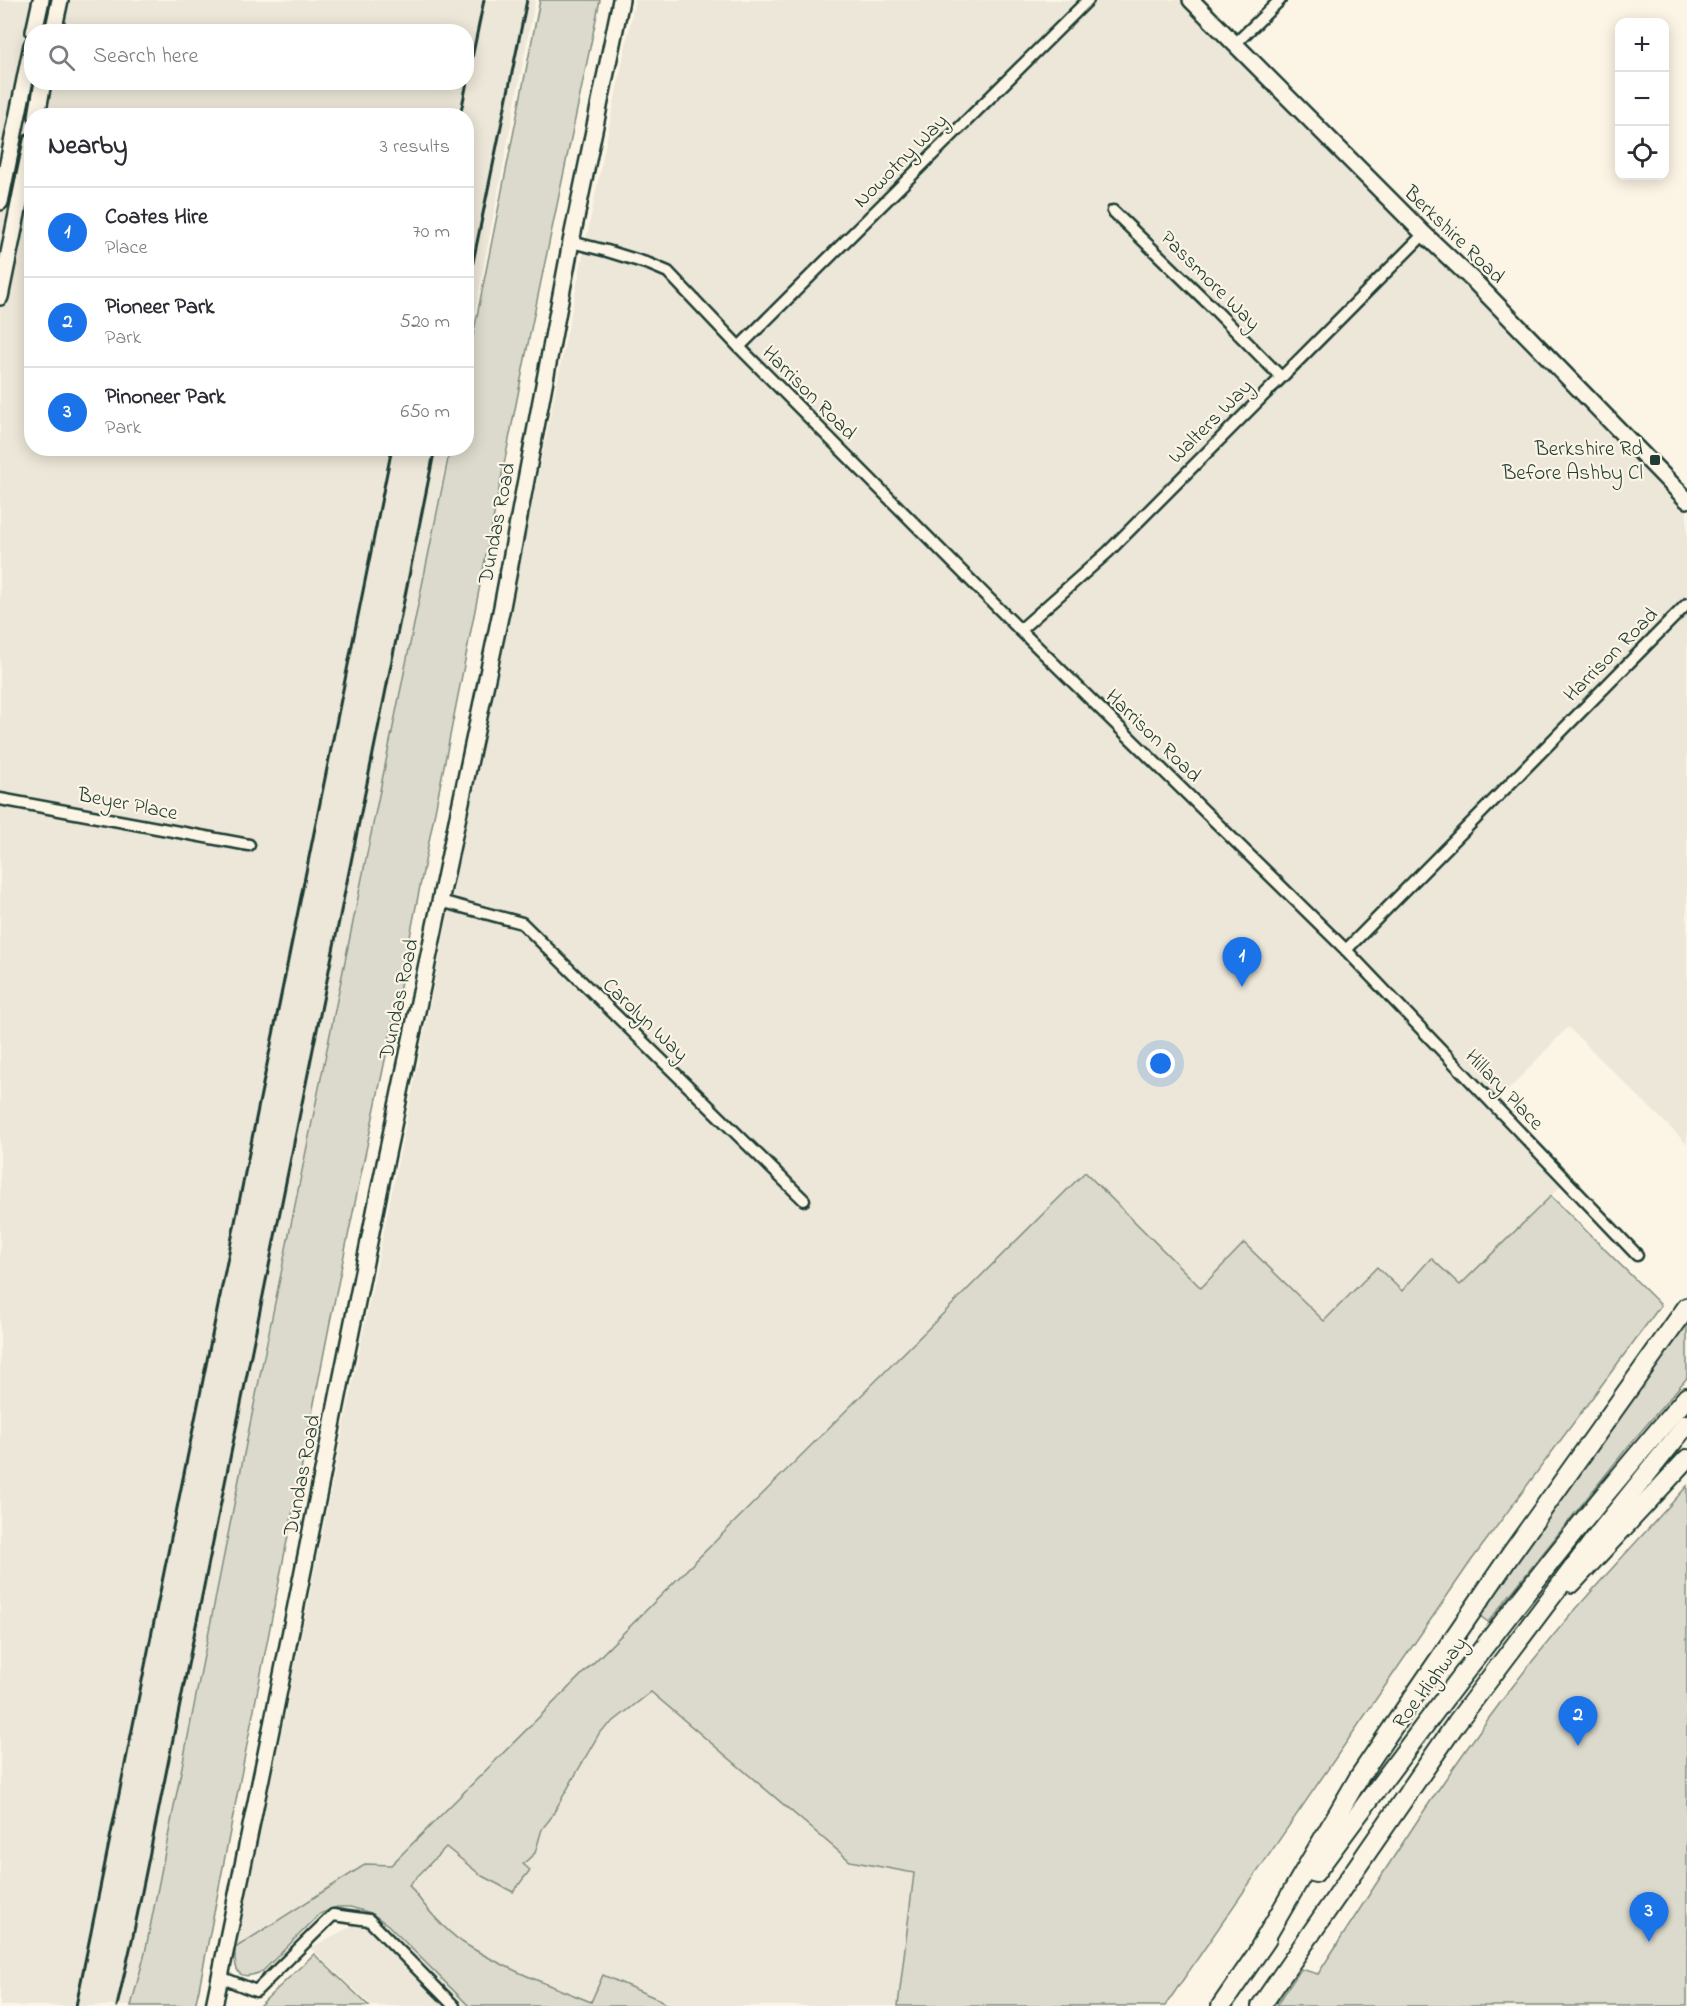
<!DOCTYPE html>
<html lang="en">
<head>
<meta charset="utf-8">
<style>
	body { margin:0; font-family:"Indie Flower",sans-serif; background:#f2f2f3; color:#2b2b33 }
	.controls { position:absolute; right:18px; top:18px; display:grid; overflow:hidden; border-radius:12px; box-shadow:0 3px 15px #0003 }
	.controls button { width:54px; height:54px; display:grid; place-items:center; padding:0; border:0; border-bottom:2px solid #e1e1e2; background:#fff; color:#2b2b33; font:30px sans-serif }
	.you { position:absolute; left:1161px; top:1064px; width:21px; height:21px; margin:-15px; border:4px solid #fff; border-radius:50%; background:#1a73e8; box-shadow:0 0 0 9px #1a73e833 }
	.badge { display:grid; place-items:center; width:39px; height:39px; border-radius:50%; background:#1a73e8; color:#fff; font-size:20px; font-weight:700 }
	.pin { position:absolute; translate:-50% -50px; filter:drop-shadow(0 2px 3px #0008) }
	.pin::after { content:''; position:absolute; top:32px; width:21px; height:18px; background:inherit; clip-path:polygon(0 0,100% 0,50% 100%) }
	.list { margin:0; padding:0; list-style:none }
	h2 { display:flex; justify-content:space-between; align-items:center; height:78px; margin:0; padding:0 24px; font-size:26px }
	h2 small { font-size:20px; font-weight:400; color:#7c7c81 }
	.list li { display:grid; grid-template-columns:39px 1fr auto; gap:18px; align-items:center; box-sizing:border-box; height:90px; padding:0 24px; border-top:2px solid #e1e1e2 }
	.list b { display:block; font-size:22px; white-space:nowrap }
	.list p { margin:0; font-size:20px; white-space:nowrap; color:#7c7c81 }
	.list em { font-size:20px; font-style:normal; color:#7c7c81 }
	.icon { flex:none; width:33px; height:33px; fill:none; stroke:currentColor; stroke-width:2; stroke-linecap:round; stroke-linejoin:round }
	.map { position:relative; flex:none; width:1687px; height:2006px; overflow:hidden }
	.search { position:absolute; background:#fff; box-shadow:0 3px 15px #0003; left:24px; top:24px; width:450px; height:66px; display:flex; align-items:center; gap:15px; box-sizing:border-box; padding:0 21px; border-radius:24px; color:#7c7c81; font-size:22px }
	.panel { position:absolute; background:#fff; box-shadow:0 3px 15px #0003; left:24px; top:108px; width:450px; height:348px; border-radius:24px }
	.map>svg:first-child { display:block }
</style>
</head>
<body>
<div class="map">
<svg width="1687" height="2006" viewBox="0 0 1687 2006">
	<rect width="100%" height="100%" fill="#fcf5e5"/>
	<filter id="ink" filterUnits="userSpaceOnUse"><feTurbulence type="fractalNoise" baseFrequency=".0167" numOctaves="2"/><feDisplacementMap in="SourceGraphic" scale="12" xChannelSelector="R" yChannelSelector="G"/><feConvolveMatrix kernelMatrix="1 2 1 2 8 2 1 2 1" color-interpolation-filters="sRGB"/></filter>
	<g filter="url(#ink)">
		<g fill="#ece7d8" fill-rule="evenodd">
			<path d="M0,0H535L467,353L466,116H32V448L448,449L415,626L274,1301L134,2006H0ZM32,32H466V82H32Z"/>
			<polygon points="635,0 1201,0 1687,486 1687,1144 1568,1027 1494,1105 1566,1181 1460,1285 1402,1291 1377,1267 1324,1321 1244,1243 1201,1288 1084,1172 391,1865 365,1864 235,1948 281,1735"/>
			<polygon points="652,1690 850,1861 914,1873 898,2006 372,2006 310,1948 388,1907 446,1846 482,1875 550,1819 600,1732"/>
		</g>
		<g fill="#dcdacc" stroke="#7e8c80" stroke-width="1.5">
			<polygon points="540,0 600,0 531,329 393,1022 330,1322 199,1989 195,2006 131,2006 145,1953 247,1439 450,449 466,448 467,366"/>
			<path d="M1085,1172L1201,1288L1244,1243L1324,1321L1377,1267L1402,1291L1431,1258L1460,1285L1551,1196L1661,1305L1471,1561L1165,2006H898L914,1873L850,1861L651,1692L600,1732L550,1819L542,1829L535,1853L523,1864L530,1870L513,1892L482,1876L446,1847L409,1885C424,1906 441,1927 462,1942C500,1967 549,1985 591,2002L603,1975L660,2000L667,2006H469L388,1925L371,1913L350,1907H337L320,1914L263,1971C237,1983 234,1971 235,1948L366,1864L391,1865Z"/>
			<polygon points="1687,1315 1687,1378 1631,1443 1488,1622 1476,1613"/>
			<path d="M1687,1486V2006H1276L1301,1969L1318,1974C1391,1861 1462,1746 1548,1642C1592,1588 1641,1538 1687,1486Z"/>
			<polygon points="314,1954 369,2006 259,2006"/>
		</g>
		<g fill="none" stroke-linecap="round" stroke-linejoin="round">
			<defs>
				<g id="minor">
					<polyline points="1235,44 1280,0"/>
					<polyline points="1113,211 1212,307 1281,377"/>
					<polyline points="571,242 607,251 649,264 668,272 739,347 1020,630 1346,950 1687,604"/>
					<polyline points="739,347 1088,0"/>
					<polyline points="1020,630 1108,552 1424,234"/>
					<polyline points="0,799 249,845"/>
					<polyline points="440,901 522,923 804,1200"/>
					<polyline points="1346,950 1637,1255"/>
					<polyline points="220,1977 256,1991 333,1915 369,1920 454,2006"/>
				</g>
				<g id="secondary">
					<polyline points="1191,0 1424,234 1474,281 1687,500"/>
					<polyline points="34,32 41,0"/>
					<polyline points="53,32 60,0"/>
					<polyline points="37,116 43,82"/>
					<polyline points="0,202 32,45"/>
					<polyline points="0,297 32,141"/>
					<polyline points="214,2006 274,1715 379,1192 502,607 571,242 621,0"/>
				</g>
				<g id="motorway">
					<polyline points="1572,1583 1687,1459"/>
					<path d="M1315,1873C1434,1711 1555,1549 1687,1397"/>
					<polyline points="1259,1949 1359,1777 1384,1740 1511,1554 1687,1307"/>
					<polyline points="1221,2006 1267,1939"/>
					<polyline points="1261,2006 1457,1722 1601,1531 1687,1424"/>
				</g>
			</defs>
			<use href="#minor" stroke="#1f3d34" stroke-width="15"/>
			<use href="#secondary" stroke="#1f3d34" stroke-width="20"/>
			<use href="#motorway" stroke="#1f3d34" stroke-width="22"/>
			<use href="#minor" stroke="#fcf5e5" stroke-width="10"/>
			<use href="#secondary" stroke="#fcf5e5" stroke-width="15"/>
			<use href="#motorway" stroke="#fcf5e5" stroke-width="18"/>
			<g stroke="#1f3d34" stroke-width="3">
				<polyline points="460,116 484,0"/>
				<polyline points="466,296 527,0"/>
				<polyline points="76,2006 392,448"/>
				<polyline points="117,2006 133,1936 435,448"/>
			</g>
		</g>
	</g>
	<rect fill="#1f3d34" stroke="#fcf5e5" stroke-width="2" x="1649" y="454" width="12" height="12" rx="3"/>
	<g text-anchor="middle" stroke-width="4.5" stroke-linejoin="round" paint-order="stroke">
		<g font-size="21" fill="#1f3d34" stroke="#fcf5e5">
			<text transform="translate(900 160) rotate(-45)" y="7">Nowotny Way</text>
			<text transform="translate(1455 234) rotate(44)" y="7">Berkshire Road</text>
			<text transform="translate(1211 280) rotate(45)" y="7">Passmore Way</text>
			<text transform="translate(810 392) rotate(45)" y="7">Harrison Road</text>
			<text transform="translate(1210 421) rotate(-45)" y="7">Walters Way</text>
			<text transform="translate(496 523) rotate(-79)" y="7">Dundas Road</text>
			<text transform="translate(1610 654) rotate(-45)" y="7">Harrison Road</text>
			<text transform="translate(1154 735) rotate(44)" y="7">Harrison Road</text>
			<text transform="translate(128 803) rotate(11)" y="7">Beyer Place</text>
			<text transform="translate(398 999) rotate(-78)" y="7">Dundas Road</text>
			<text transform="translate(646 1019) rotate(44)" y="7">Carolyn Way</text>
			<text transform="translate(1505 1089) rotate(46)" y="7">Hillary Place</text>
			<text transform="translate(301 1475) rotate(-79)" y="7">Dundas Road</text>
			<text transform="translate(1429 1682) rotate(-53)" y="7">Roe Highway</text>
		</g>
		<g font-size="21" fill="#1f3d34" stroke="#fcf5e5" text-anchor="end">
			<text x="1643" y="455">Berkshire Rd<tspan x="1643" dy="24">Before Ashby Cl</tspan></text>
		</g>
	</g>
</svg>
<div class="controls">
<button>+</button>
<button>−</button>
<button><svg class="icon" aria-label="locate" viewBox="0 0 24 24"><circle cx="12" cy="12" r="6"/><path d="M12 2v4M12 18v4M2 12h4M18 12h4"/></svg></button>
</div>
<div class="you"></div>
<div class="pin badge" style="left:1242px;top:987px">1</div>
<div class="pin badge" style="left:1578px;top:1746px">2</div>
<div class="pin badge" style="left:1649px;top:1942px">3</div>
<div class="search"><svg class="icon" aria-label="search" viewBox="0 0 24 24"><circle cx="10" cy="10" r="6"/><path d="M15 15l6 6"/></svg>Search here</div>
<section class="panel">
<h2>Nearby<small>3 results</small></h2>
<ul class="list">
<li><span class="badge">1</span><div><b>Coates Hire</b><p>Place</p></div><em>70 m</em></li>
<li><span class="badge">2</span><div><b>Pioneer Park</b><p>Park</p></div><em>520 m</em></li>
<li><span class="badge">3</span><div><b>Pinoneer Park</b><p>Park</p></div><em>650 m</em></li>
</ul>
</section>
</div>
</body>
</html>
